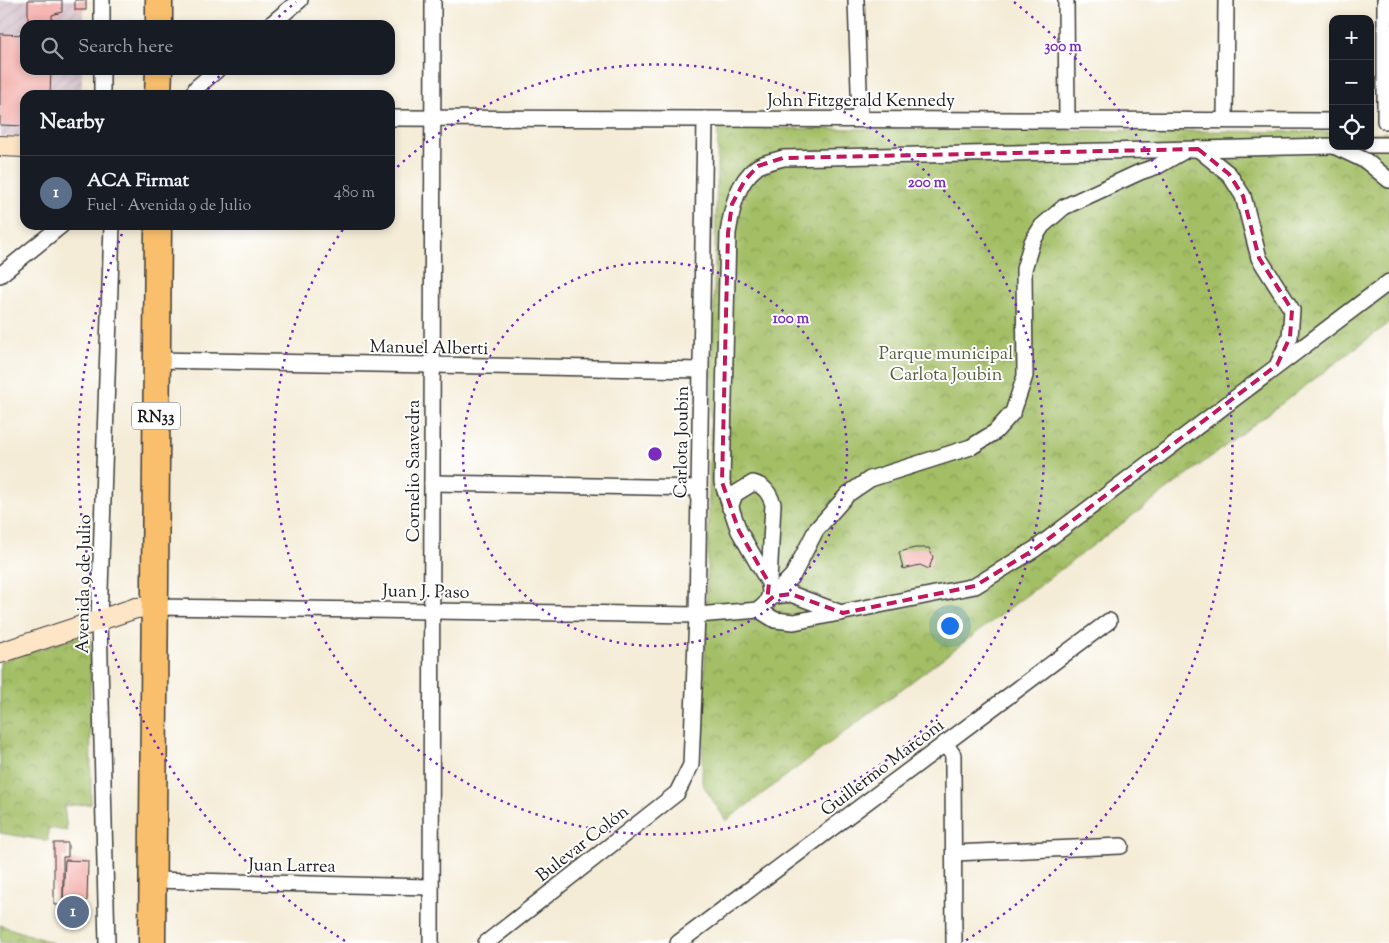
<!DOCTYPE html>
<html lang="en">
<head>
<meta charset="utf-8">
<style>
	body { margin:0; font-family:"Sorts Mill Goudy",serif; background:#20242c; color:#f1f3f6 }
	.controls { position:absolute; right:15px; top:15px; display:grid; overflow:hidden; border-radius:10px; box-shadow:0 2px 8px #0003 }
	.controls button { width:45px; height:45px; display:grid; place-items:center; padding:0; border:0; border-bottom:1px solid #363941; background:#171b24; color:#f1f3f6; font:25px sans-serif }
	.you { position:absolute; left:949px; top:625px; width:18px; height:18px; margin:-12px; border:4px solid #fff; border-radius:50%; background:#1a73e8; box-shadow:0 0 0 8px #1a73e833 }
	.badge { display:grid; place-items:center; width:32px; height:32px; border-radius:50%; background:#1a73e8; color:#fff; font-size:16px; font-weight:700 }
	.pin { position:absolute; translate:-50% -50%; border:2px solid #fff; box-shadow:0 1px 5px #0006 }
	.list { margin:0; padding:0; list-style:none }
	h2 { display:flex; justify-content:space-between; align-items:center; height:65px; margin:0; padding:0 20px; font-size:21px }
	h2 small { font-size:16px; font-weight:400; color:#9ea1a6 }
	.list li { display:grid; grid-template-columns:32px 1fr auto; gap:15px; align-items:center; box-sizing:border-box; height:75px; padding:0 20px; border-top:1px solid #363941 }
	.list b { display:block; font-size:19px; white-space:nowrap }
	.list p { margin:0; font-size:16px; white-space:nowrap; color:#9ea1a6 }
	.list em { font-size:16px; font-style:normal; color:#9ea1a6 }
	.icon { flex:none; width:28px; height:28px; fill:none; stroke:currentColor; stroke-width:2; stroke-linecap:round; stroke-linejoin:round }
	.map { position:relative; flex:none; width:1389px; height:943px; overflow:hidden }
	.search { position:absolute; background:#171b24; box-shadow:0 2px 8px #0003; left:20px; top:20px; width:375px; height:55px; display:flex; align-items:center; gap:12px; box-sizing:border-box; padding:0 18px; border-radius:15px; color:#9ea1a6; font-size:19px }
	.panel { position:absolute; background:#171b24; box-shadow:0 2px 8px #0003; left:20px; top:90px; width:375px; height:140px; border-radius:15px }
	.map>svg:first-child { display:block }
</style>
</head>
<body>
<div class="map">
<svg width="1389" height="943" viewBox="0 0 1389 943">
	<defs>
		<pattern id="industrial-furrows" width="10" height="10" patternUnits="userSpaceOnUse" patternTransform="scale(1.25)"><rect width="10" height="10" fill="#d2bdc7"/><path d="M-1 1l2-2M0 10L10 0M9 11l2-2" fill="none" stroke="#b4a2aa"/></pattern>
		<pattern id="park-crowns" width="20" height="18" patternUnits="userSpaceOnUse" patternTransform="scale(1.25)"><rect width="20" height="18" fill="#a3be65"/><path d="M2 6a3 3 0 1 1 6 0M12 15a3 3 0 1 1 6 0" fill="none" stroke="#849a52"/></pattern>
	</defs>
	<rect width="100%" height="100%" fill="#fff"/>
	<filter id="ink" filterUnits="userSpaceOnUse"><feTurbulence type="fractalNoise" baseFrequency=".02" numOctaves="2"/><feDisplacementMap in="SourceGraphic" scale="10" xChannelSelector="R" yChannelSelector="G"/><feConvolveMatrix kernelMatrix="1 2 1 2 8 2 1 2 1" color-interpolation-filters="sRGB"/></filter>
	<filter id="wash" filterUnits="userSpaceOnUse"><feTurbulence type="fractalNoise" baseFrequency=".0096" numOctaves="4" result="noise"/><feDisplacementMap in="SourceGraphic" scale="20" xChannelSelector="R" yChannelSelector="G"/><feGaussianBlur stdDeviation="1.12" result="paint"/><feColorMatrix in="noise" values="0 0 0 0 0 0 0 0 0 0 0 0 0 0 0 0 0 1.4 0 .05"/><feComposite in="paint" operator="in"/></filter>
	<g filter="url(#wash)">
		<rect width="100%" height="100%" fill="#f4ecd7"/>
		<polygon fill="url(#industrial-furrows)" points="0,0 83,0 83,25 25,25 25,70 82,70 82,95 25,95 25,137 0,137"/>
		<g fill="url(#park-crowns)" stroke="#606d40">
			<polygon points="718,128 1333,132 1333,146 1370,146 1370,133 1389,133 1389,323 726,821 702,783"/>
			<polygon points="90,633 91,804 64,806 67,831 48,828 48,841 0,833 0,662"/>
			<polygon points="0,925 53,943 0,943"/>
		</g>
		<g id="blocks">
			<g fill="#f3a9a5">
				<polygon points="28,0 62,0 62,12 52,15 52,25 28,25"/>
				<rect x="75" y="0" width="11" height="10"/>
				<polygon points="0,34 25,35 25,70 51,70 50,95 25,95 25,126 0,125"/>
				<polygon points="915,548 929,548 933,557 929,569 920,565 903,569 899,552"/>
				<polygon points="54,843 68,843 68,857 63,857 63,902 69,902 69,905 54,905"/>
				<polygon points="65,860 88,861 87,901 63,900"/>
			</g>
		</g>
	</g>
	<g filter="url(#ink)">
		<use href="#blocks" fill-opacity="0" stroke="#3c3b38" stroke-width="1"/>
		<g fill="none" stroke-linecap="round" stroke-linejoin="round">
			<defs>
				<g id="street">
					<polyline points="102,0 102,25"/>
					<polyline points="856,0 860,119"/>
					<polyline points="1066,0 1067,120"/>
					<polyline points="1385,0 1385,121"/>
					<polyline points="270,25 300,0"/>
					<polyline points="102,70 102,95"/>
					<polyline points="192,95 197,87 217,70"/>
					<polyline points="390,118 1333,121"/>
					<polyline points="1225,120 1226,0"/>
					<polyline points="1370,145 1389,145"/>
					<polyline points="1334,146 1366,161 1389,180"/>
					<polyline points="1198,149 1229,174 1243,196 1259,258 1292,310 1290,337 1278,364"/>
					<polyline points="0,275 62,225"/>
					<polyline points="156,360 701,370"/>
					<polyline points="432,483 699,488"/>
					<path d="M730,508L735,494L753,483C765,486 769,493 773,504L769,581"/>
					<polyline points="774,596 791,594 841,613"/>
					<polyline points="767,602 793,575 816,530 848,494 870,479 971,447 995,432 1013,412 1025,376 1024,269 1032,242 1042,226 1064,207 1140,172 1158,166 1184,151"/>
					<polyline points="155,607 697,615 759,610 775,620 794,622 975,586 1035,549 1389,282"/>
					<path d="M759,610L767,602L770,593L769,583L739,531L722,482L728,233C732,209 736,183 757,167C764,162 775,161 783,158L1333,146"/>
					<polyline points="945,743 953,755 953,765 954,943"/>
					<polyline points="954,853 1121,846"/>
					<polyline points="153,880 429,887"/>
					<polyline points="107,943 99,621 112,225"/>
					<polyline points="431,943 433,0"/>
					<polyline points="486,943 677,793 691,765 697,615 705,119"/>
					<polyline points="678,943 1109,621"/>
				</g>
				<g id="secondary">
					<polyline points="0,146 25,147"/>
					<polyline points="0,653 136,608 155,607"/>
				</g>
				<g id="highway">
					<polyline points="159,25 159,0"/>
					<polyline points="158,95 159,70"/>
					<polyline points="152,943 158,225"/>
				</g>
			</defs>
			<use href="#street" stroke="#3c3b38" stroke-width="18"/>
			<use href="#secondary" stroke="#3c3b38" stroke-width="22"/>
			<use href="#highway" stroke="#3c3b38" stroke-width="29"/>
			<use href="#street" stroke="#fff" stroke-width="15"/>
			<use href="#secondary" stroke="#fde5c5" stroke-width="20"/>
			<use href="#highway" stroke="#f9bf6d" stroke-width="26"/>
		</g>
	</g>
	<path fill="none" stroke="#c2185b" stroke-width="4" stroke-dasharray="10 6" stroke-linejoin="round" d="M1198,149L1229,174L1243,196L1259,258L1292,310L1290,337L1277,365L1035,549L975,586L843,613L791,594L774,596L767,602L769,583L739,531L722,482L728,233L732,204L745,180L758,166L783,158Z"/>
	<g fill="none" stroke="#7b2cbf" stroke-width="2.5" stroke-dasharray="2.5 5">
		<circle cx="655" cy="454" r="192"/>
		<path d="M392 172A385 385 0 1 1 344 228"/>
		<path d="M345 941A577 577 0 0 1 124 229M203 95A577 577 0 0 1 223 72M273 22A577 577 0 0 1 296 2M1014 2A577 577 0 0 1 965 941"/>
	</g>
	<g text-anchor="middle" stroke-width="4" stroke-linejoin="round" paint-order="stroke">
		<rect fill="#fff" stroke="#606060" stroke-width="1" x="132" y="402.5" width="48" height="27" rx="4"/>
		<g font-size="16" font-weight="bold" fill="#1c1c1c">
			<text x="156" y="422">RN33</text>
		</g>
		<g font-size="18" fill="#1c1c1c" stroke="#fff">
			<text x="861" y="106">John Fitzgerald Kennedy</text>
			<text transform="translate(429 347) rotate(1)" y="6">Manuel Alberti</text>
			<text transform="translate(681 442) rotate(-89)" y="6">Carlota Joubin</text>
			<text transform="translate(413 471) rotate(-90)" y="6">Cornelio Saavedra</text>
			<text transform="translate(83 584) rotate(-89)" y="6">Avenida 9 de Julio</text>
			<text transform="translate(426 591) rotate(1)" y="6">Juan J. Paso</text>
			<text transform="translate(882 767) rotate(-37)" y="6">Guillermo Marconi</text>
			<text transform="translate(582 843) rotate(-38)" y="6">Bulevar Colón</text>
			<text transform="translate(292 865) rotate(1)" y="6">Juan Larrea</text>
		</g>
		<g font-size="18" fill="#525d39" stroke="#fff">
			<text x="946" y="359">Parque municipal<tspan x="946" dy="21">Carlota Joubin</tspan></text>
		</g>
	</g>
	<circle cx="655" cy="454" r="8" fill="#7b2cbf" stroke="#fff" stroke-width="2.5"/>
	<g font-size="15" text-anchor="middle" font-weight="bold" fill="#7b2cbf" stroke="#fff" stroke-width="4" stroke-linejoin="round" paint-order="stroke">
		<text x="1063" y="51">300 m</text>
		<text x="927" y="187">200 m</text>
		<text x="791" y="323">100 m</text>
	</g>
</svg>
<div class="controls">
<button>+</button>
<button>−</button>
<button><svg class="icon" aria-label="locate" viewBox="0 0 24 24"><circle cx="12" cy="12" r="6"/><path d="M12 2v4M12 18v4M2 12h4M18 12h4"/></svg></button>
</div>
<div class="you"></div>
<div class="pin badge" style="left:73px;top:912px;background:#5c6f8a">1</div>
<div class="search"><svg class="icon" aria-label="search" viewBox="0 0 24 24"><circle cx="10" cy="10" r="6"/><path d="M15 15l6 6"/></svg>Search here</div>
<section class="panel">
<h2>Nearby<small></small></h2>
<ul class="list">
<li><span class="badge" style="background:#5c6f8a">1</span><div><b>ACA Firmat</b><p>Fuel · Avenida 9 de Julio</p></div><em>480 m</em></li>
</ul>
</section>
</div>
</body>
</html>
